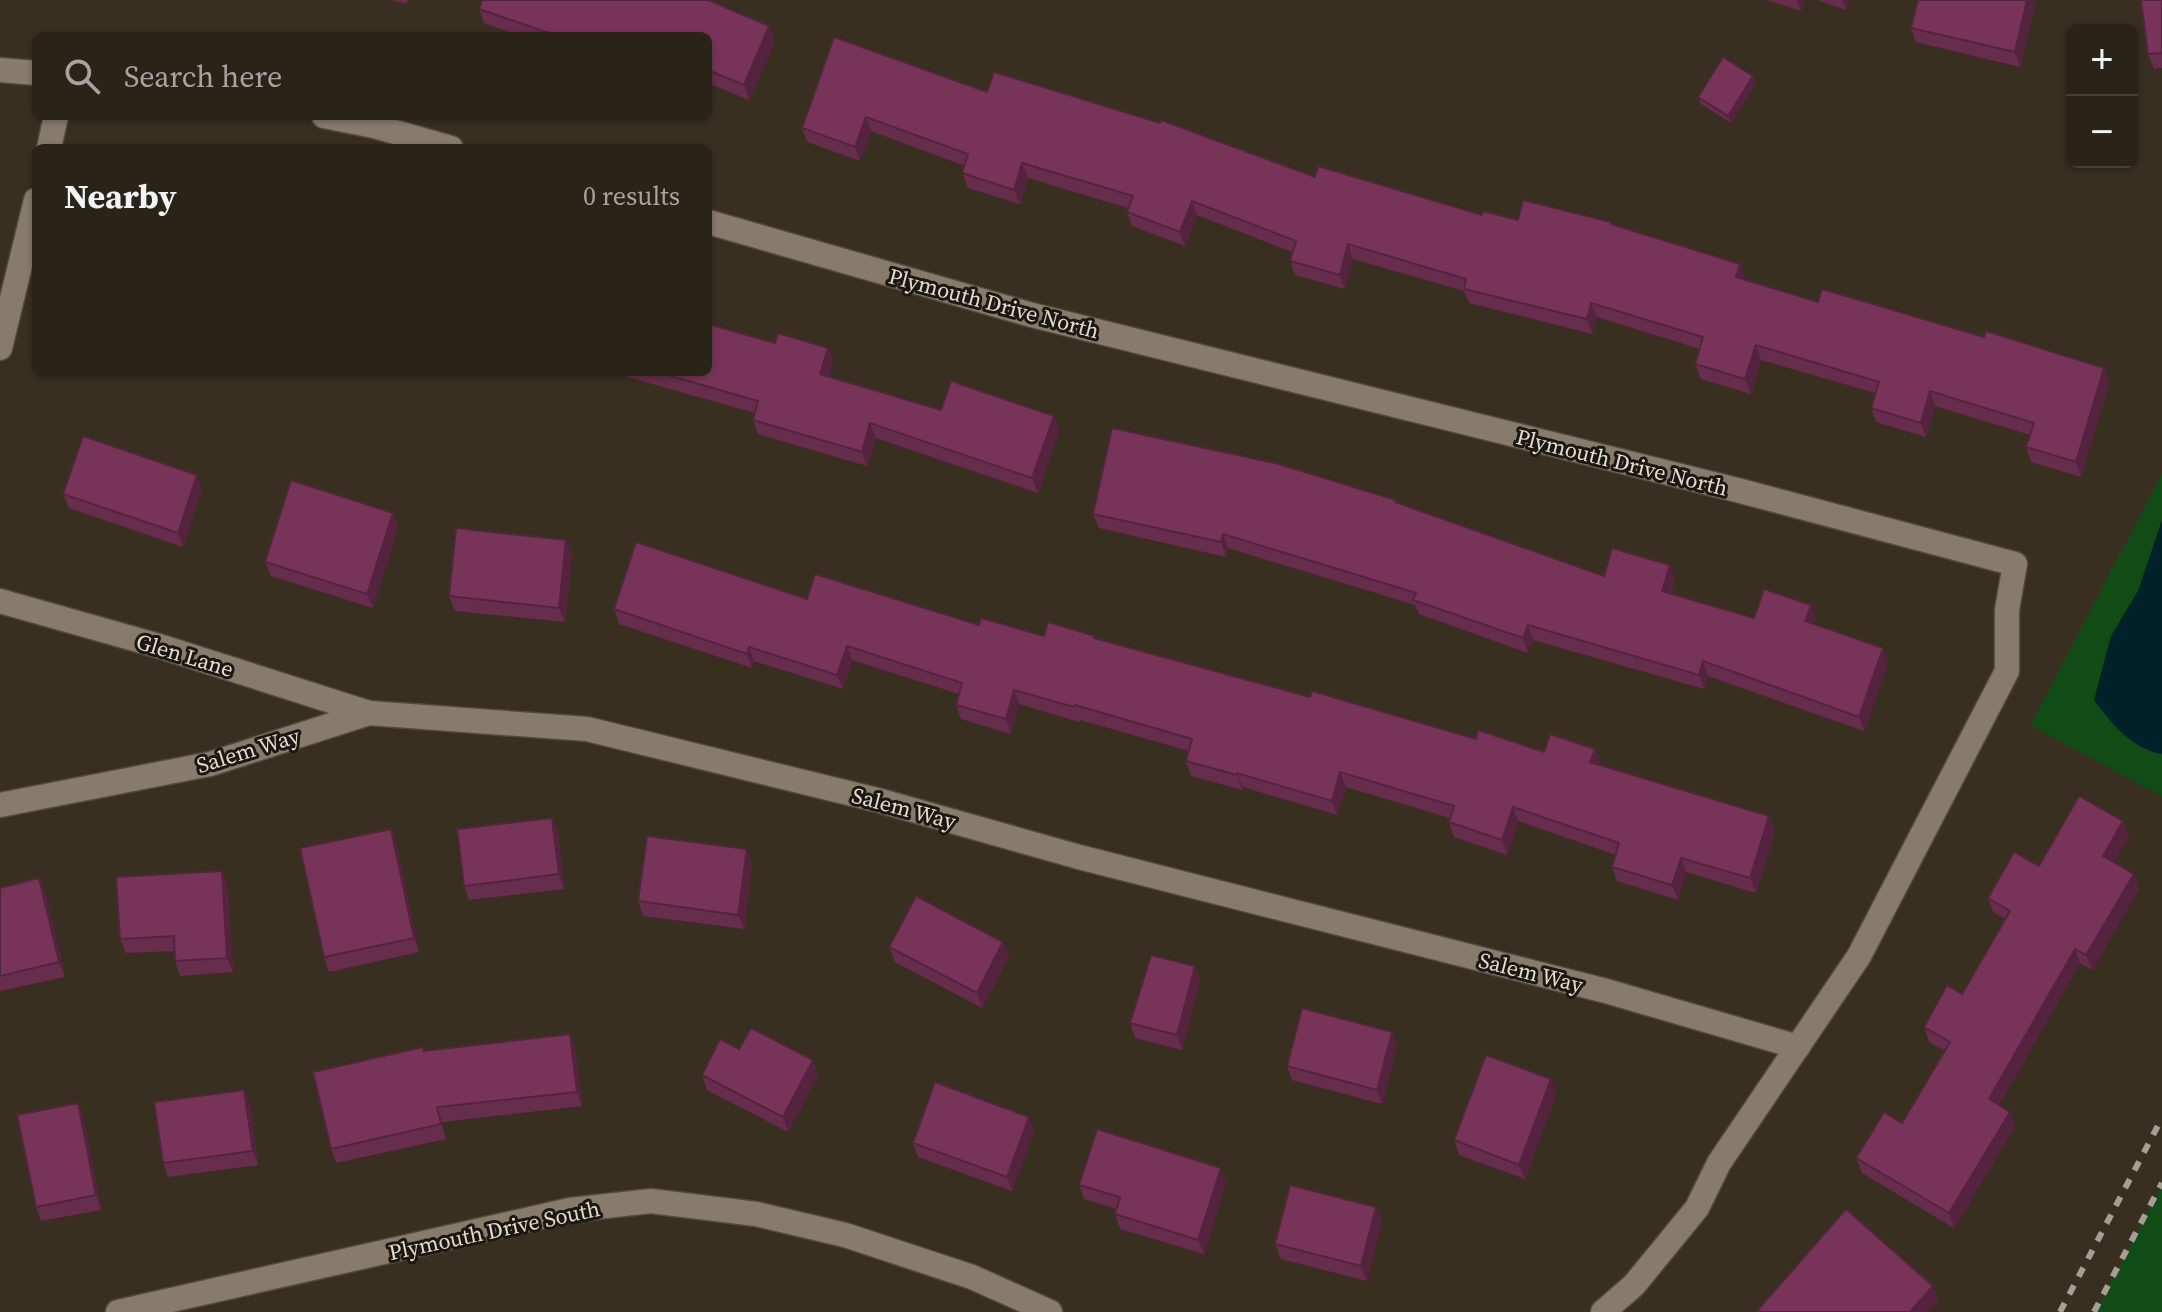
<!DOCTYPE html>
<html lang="en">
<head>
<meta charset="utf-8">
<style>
	body { margin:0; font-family:"Source Serif 4",serif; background:#362f25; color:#f1f3f6 }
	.controls { position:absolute; right:24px; top:24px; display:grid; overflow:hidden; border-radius:12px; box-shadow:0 2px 6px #0004 }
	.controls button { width:72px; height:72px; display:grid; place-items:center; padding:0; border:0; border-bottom:2px solid #464037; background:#2a2318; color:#f1f3f6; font:40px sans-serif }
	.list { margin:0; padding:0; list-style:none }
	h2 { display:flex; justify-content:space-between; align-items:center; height:104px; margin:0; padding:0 32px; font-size:34px }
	h2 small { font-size:26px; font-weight:400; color:#a5a4a2 }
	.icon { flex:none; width:44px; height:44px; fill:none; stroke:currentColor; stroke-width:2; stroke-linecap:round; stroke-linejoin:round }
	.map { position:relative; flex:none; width:2162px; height:1312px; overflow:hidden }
	.search { position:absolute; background:#2a2318; box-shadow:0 2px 6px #0004; left:32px; top:32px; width:680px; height:88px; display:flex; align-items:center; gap:20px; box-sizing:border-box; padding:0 28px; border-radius:12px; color:#a5a4a2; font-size:30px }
	.panel { position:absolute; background:#2a2318; box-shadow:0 2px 6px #0004; left:32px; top:144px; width:680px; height:232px; border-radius:12px }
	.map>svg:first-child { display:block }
</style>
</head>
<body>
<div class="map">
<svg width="2162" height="1312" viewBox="0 0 2162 1312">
	<rect width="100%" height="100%" fill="#382f20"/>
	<g fill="#114c16">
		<polygon points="2162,473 2162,520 2138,591 2111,636 2151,752 2162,754 2162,796 2030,725"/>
		<polygon points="2162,1185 2162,1312 2095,1312"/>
	</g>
	<path fill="#00212a" d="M2162,520V754C2131,748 2112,724 2094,700L2111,636L2138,591Z"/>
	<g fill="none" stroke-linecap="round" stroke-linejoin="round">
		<defs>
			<g id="minor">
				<polyline points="0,70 36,73"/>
				<polyline points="324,116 374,126 451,148"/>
				<polyline points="49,148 56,116"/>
				<polyline points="708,222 1032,315 1737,490 2015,564 2007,610 2007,671 1859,956 1719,1163 1697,1208 1634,1285 1603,1312"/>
				<polyline points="0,348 36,200"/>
				<polyline points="0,601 159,646 369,713"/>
				<polyline points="0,805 210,764 369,713 587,729 881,801 1079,857 1606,991 1798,1047"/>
				<polyline points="118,1312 570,1210 651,1201 756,1214 845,1235 972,1277 1050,1312"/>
			</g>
		</defs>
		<use href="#minor" stroke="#524a3e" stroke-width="27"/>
		<use href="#minor" stroke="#877c6c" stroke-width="24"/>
		<g stroke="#a59e93" stroke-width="6" stroke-dasharray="10 10" stroke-linecap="butt">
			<polyline points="2060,1312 2162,1118"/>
			<polyline points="2094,1312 2162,1183"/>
		</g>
	</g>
	<g fill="#672d4c">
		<polygon points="391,0 408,0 406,4"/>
		<polygon points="1767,0 1804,0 1801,11"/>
		<polygon points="1817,0 1849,0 1846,10"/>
		<polygon points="2036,0 2020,67 1916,42 1911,28"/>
		<polygon points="2162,0 2162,68 2154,69 2148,54"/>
		<polygon points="479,9 769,26 775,41 749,100 708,83 708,36 521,36 484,23"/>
		<polygon points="1753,76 1756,83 1731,123 1701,104 1698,97"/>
		<polygon points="987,92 1315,177 1482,215 1518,220 1611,222 1613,225 1740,264 1745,280 1818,302 1984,337 2104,368 2109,383 2081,477 2031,462 2026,447 2030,435 1935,406 1926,437 1876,422 1871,408 1875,393 1761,360 1751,394 1701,379 1695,364 1700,349 1597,317 1592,334 1469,303 1464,291 1353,259 1345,289 1295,275 1290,261 1292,252 1197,215 1185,246 1132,226 1127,212 1128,208 1028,178 1020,204 968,188 962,173 965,166 871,131 860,161 807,142 802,128"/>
		<polygon points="775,343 828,348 833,362 829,376 941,410 1059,430 1038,493 876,438 867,466 758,434 753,420 755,413 617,374 616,372 708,372"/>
		<polygon points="202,489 183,547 69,508 63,494"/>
		<polygon points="1396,500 1397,503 1604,576 1675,579 1671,594 1754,618 1816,619 1814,624 1888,663 1864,731 1708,676 1704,689 1533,640 1528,653 1419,614 1415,605 1228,548 1226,557 1099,528 1093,514"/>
		<polygon points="393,513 398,527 373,608 271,576 265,562"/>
		<polygon points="572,554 565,622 455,611 449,596"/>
		<polygon points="807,599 1044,636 1095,636 1096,638 1310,697 1476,739 1544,752 1595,749 1600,763 1600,765 1769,816 1775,831 1756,893 1686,872 1678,900 1617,881 1612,867 1616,855 1518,821 1507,855 1454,837 1449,822 1450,818 1346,787 1337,815 1243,787 1242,790 1191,776 1186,761 1189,751 1080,720 1079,722 1019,704 1011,734 961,719 956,705 959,694 852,660 843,689 754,661 752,668 619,624 614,609"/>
		<polygon points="552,818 558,832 564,889 469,900 464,886"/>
		<polygon points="2123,821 2129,836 2113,862 2139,889 2092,970 2080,963 1999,1105 2015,1126 1954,1228 1862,1173 1856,1158 1902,1123 1945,1051 1929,1042 1924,1027 1962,994 2005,919 1993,912 1988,898"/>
		<polygon points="396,843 419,952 329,972 324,957"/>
		<polygon points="752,864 744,929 643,916 638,901"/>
		<polygon points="222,871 227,885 233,972 180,976 175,961 174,951 126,953 120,939"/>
		<polygon points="0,888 45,893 65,977 0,991"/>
		<polygon points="1003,942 1009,956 982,1008 895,962 889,947"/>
		<polygon points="1195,966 1200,980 1182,1050 1135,1038 1130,1023"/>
		<polygon points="570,1034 575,1048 582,1106 442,1122 446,1139 336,1163 331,1149 425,1051"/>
		<polygon points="1397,1046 1382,1104 1292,1080 1287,1066"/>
		<polygon points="739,1049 818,1075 788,1132 707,1090 702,1075"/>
		<polygon points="1556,1094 1525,1179 1459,1155 1454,1140"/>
		<polygon points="78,1103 83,1117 101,1210 41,1221 36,1207"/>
		<polygon points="250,1104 258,1165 168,1177 163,1163"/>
		<polygon points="1034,1131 1012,1191 918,1157 913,1143"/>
		<polygon points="1226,1182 1204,1254 1120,1229 1115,1214 1117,1209 1084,1199 1079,1185"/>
		<polygon points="1376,1207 1382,1221 1367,1281 1281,1259 1275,1244"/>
	</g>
	<g fill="#54243e">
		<polygon points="1797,0 1804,0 1801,11"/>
		<polygon points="1842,0 1849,0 1846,10"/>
		<polygon points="2027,0 2036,0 2020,67 2015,52"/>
		<polygon points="769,26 775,41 749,100 744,85"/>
		<polygon points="1753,76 1756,83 1731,123 1728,116"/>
		<polygon points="866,117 871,131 860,161 855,147"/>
		<polygon points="1022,163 1028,178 1020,204 1014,190"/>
		<polygon points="1192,201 1197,215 1185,246 1180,232"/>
		<polygon points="1348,244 1353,259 1345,289 1340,275"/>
		<polygon points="1740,264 1746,279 1742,291 1736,277"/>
		<polygon points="1591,303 1597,317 1592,334 1587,319"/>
		<polygon points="1756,345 1761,360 1751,394 1745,379"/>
		<polygon points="828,348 833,362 826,388 820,374"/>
		<polygon points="2104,368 2109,383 2081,477 2076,462"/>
		<polygon points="1930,391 1935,406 1926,437 1921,423"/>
		<polygon points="1054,416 1059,430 1038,493 1032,478"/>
		<polygon points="870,423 876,438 867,466 862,452"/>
		<polygon points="197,475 202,489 183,547 178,533"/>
		<polygon points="393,513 398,527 373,608 367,594"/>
		<polygon points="1223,534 1228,548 1226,557 1221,542"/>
		<polygon points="566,540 572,554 565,622 559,608"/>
		<polygon points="1670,565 1675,579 1667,606 1662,591"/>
		<polygon points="1811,605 1816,619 1810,635 1805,621"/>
		<polygon points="1528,625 1533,640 1528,653 1523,638"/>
		<polygon points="847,646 852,660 843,689 837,675"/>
		<polygon points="749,647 754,661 752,668 747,654"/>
		<polygon points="1883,648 1888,663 1864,731 1859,717"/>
		<polygon points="1703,661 1708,676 1704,689 1699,675"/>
		<polygon points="1014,690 1019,704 1011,734 1006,719"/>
		<polygon points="1595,749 1600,763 1596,777 1590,762"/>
		<polygon points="1340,772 1346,787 1337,815 1332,801"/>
		<polygon points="1237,773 1243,787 1242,790 1237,775"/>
		<polygon points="1513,807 1518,821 1507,855 1502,840"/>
		<polygon points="1769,816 1775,831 1756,893 1750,878"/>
		<polygon points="552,818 558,832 564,889 559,874"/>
		<polygon points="2123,821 2129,836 2109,871 2103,856"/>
		<polygon points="391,829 396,843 419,952 414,938"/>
		<polygon points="747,849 752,864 744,929 738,915"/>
		<polygon points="1681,858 1686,872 1678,900 1672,885"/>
		<polygon points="222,871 227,885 233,972 227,958"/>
		<polygon points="2134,874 2139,889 2092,970 2086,955"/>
		<polygon points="39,878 45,893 65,977 59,962"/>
		<polygon points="1003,942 1009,956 982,1008 977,993"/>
		<polygon points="2075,949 2080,963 1994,1114 1989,1099"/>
		<polygon points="1195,966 1200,980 1182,1050 1177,1035"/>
		<polygon points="1392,1032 1397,1046 1382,1104 1377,1090"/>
		<polygon points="570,1034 575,1048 582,1106 577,1092"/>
		<polygon points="813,1060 818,1075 788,1132 783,1117"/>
		<polygon points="1551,1079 1556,1094 1525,1179 1519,1165"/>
		<polygon points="244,1090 250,1104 258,1165 253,1151"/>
		<polygon points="78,1103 83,1117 101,1210 96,1195"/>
		<polygon points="437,1107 442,1122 446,1139 441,1124"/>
		<polygon points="2010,1112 2015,1126 1954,1228 1949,1213"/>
		<polygon points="1029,1117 1034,1131 1012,1191 1007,1177"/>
		<polygon points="1221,1168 1226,1182 1204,1254 1198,1240"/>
		<polygon points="1376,1207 1382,1221 1367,1281 1361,1266"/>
		<polygon points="1933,1286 1939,1300 1928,1312 1910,1312"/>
	</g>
	<g fill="#783458" stroke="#54243e" stroke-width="2">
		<polygon points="482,0 708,0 769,26 744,85 708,70 708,36 558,36 479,9"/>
		<polygon points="1918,0 2027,0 2015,52 1911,28"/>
		<polygon points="2141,0 2162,0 2162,53 2148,54"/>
		<polygon points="834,37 987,92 994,72 1160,123 1161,120 1315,177 1318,166 1482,215 1483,211 1518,220 1523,200 1611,222 1611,224 1740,264 1736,277 1818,302 1822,289 1984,337 1986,331 2104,368 2076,462 2026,447 2034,423 1930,391 1921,423 1871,408 1879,382 1756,345 1745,379 1695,364 1703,337 1591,303 1587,319 1464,289 1466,279 1348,244 1340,275 1290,261 1296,241 1192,201 1180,232 1127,212 1133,196 1022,163 1014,190 962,173 968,154 866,117 855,147 802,128"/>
		<polygon points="1723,57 1753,76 1728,116 1698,97"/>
		<polygon points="708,324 775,343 778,333 828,348 820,374 941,410 951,381 1054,416 1032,478 870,423 862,452 753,420 758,401 657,372 708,372"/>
		<polygon points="1112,428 1275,463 1396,500 1395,502 1604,576 1612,548 1670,565 1662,591 1754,618 1764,589 1811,605 1805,621 1883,648 1859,717 1703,661 1699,675 1528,625 1523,638 1413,600 1416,593 1223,534 1221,542 1093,514"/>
		<polygon points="83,436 197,475 178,533 63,494"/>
		<polygon points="291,480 393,513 367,594 265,562"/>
		<polygon points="456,528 566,540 559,608 449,596"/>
		<polygon points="636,542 807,599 815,574 979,625 981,618 1044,636 1048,622 1095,636 1094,638 1310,697 1312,691 1476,739 1478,730 1544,752 1550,734 1595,749 1590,762 1769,816 1750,878 1681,858 1672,885 1612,867 1619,843 1513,807 1502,840 1449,822 1454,806 1340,772 1332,801 1237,773 1237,775 1186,761 1192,739 1075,705 1074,707 1014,690 1006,719 956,705 962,683 847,646 837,675 749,647 747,654 614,609"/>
		<polygon points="2079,796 2123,821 2103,856 2134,874 2086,955 2075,949 1989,1099 2010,1112 1949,1213 1856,1158 1884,1112 1902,1123 1950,1042 1924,1027 1947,985 1962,994 2010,911 1988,898 2014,852 2039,866"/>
		<polygon points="552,818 559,874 464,886 457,829"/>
		<polygon points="391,829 414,938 324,957 300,848"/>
		<polygon points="647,836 747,849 738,915 638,901"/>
		<polygon points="222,871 227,958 175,961 174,936 120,939 116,877"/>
		<polygon points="39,878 59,962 0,976 0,888"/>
		<polygon points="916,896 1003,942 977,993 889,947"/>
		<polygon points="1151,955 1195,966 1177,1035 1130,1023"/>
		<polygon points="1302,1008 1392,1032 1377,1090 1287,1066"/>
		<polygon points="751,1028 813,1060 783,1117 702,1075 720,1039 739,1049"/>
		<polygon points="570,1034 577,1092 437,1107 441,1124 331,1149 313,1072 423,1047 424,1051"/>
		<polygon points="1486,1055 1551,1079 1519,1165 1454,1140"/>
		<polygon points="935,1082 1029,1117 1007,1177 913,1143"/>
		<polygon points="244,1090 253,1151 163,1163 154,1102"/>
		<polygon points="78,1103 96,1195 36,1207 17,1115"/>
		<polygon points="1097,1129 1221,1168 1198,1240 1115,1214 1120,1197 1079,1185"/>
		<polygon points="1290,1185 1376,1207 1361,1266 1275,1244"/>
		<polygon points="1846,1209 1933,1286 1910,1312 1756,1312"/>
	</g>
	<g text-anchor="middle" stroke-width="6" stroke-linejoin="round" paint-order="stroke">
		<g font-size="22" fill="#e2dcd3" stroke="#1c1711">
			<text transform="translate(994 303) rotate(15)" y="8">Plymouth Drive North</text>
			<text transform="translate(1622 462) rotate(14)" y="8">Plymouth Drive North</text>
			<text transform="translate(185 655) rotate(17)" y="8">Glen Lane</text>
			<text transform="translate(248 750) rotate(-17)" y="8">Salem Way</text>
			<text transform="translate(904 808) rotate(15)" y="8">Salem Way</text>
			<text transform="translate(1531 972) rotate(14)" y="8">Salem Way</text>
			<text transform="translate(494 1230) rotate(-12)" y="8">Plymouth Drive South</text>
		</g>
	</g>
</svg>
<div class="controls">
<button>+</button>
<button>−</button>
</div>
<div class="search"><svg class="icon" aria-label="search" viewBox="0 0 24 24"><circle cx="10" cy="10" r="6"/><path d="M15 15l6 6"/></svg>Search here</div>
<section class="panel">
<h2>Nearby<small>0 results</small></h2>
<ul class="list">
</ul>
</section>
</div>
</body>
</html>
